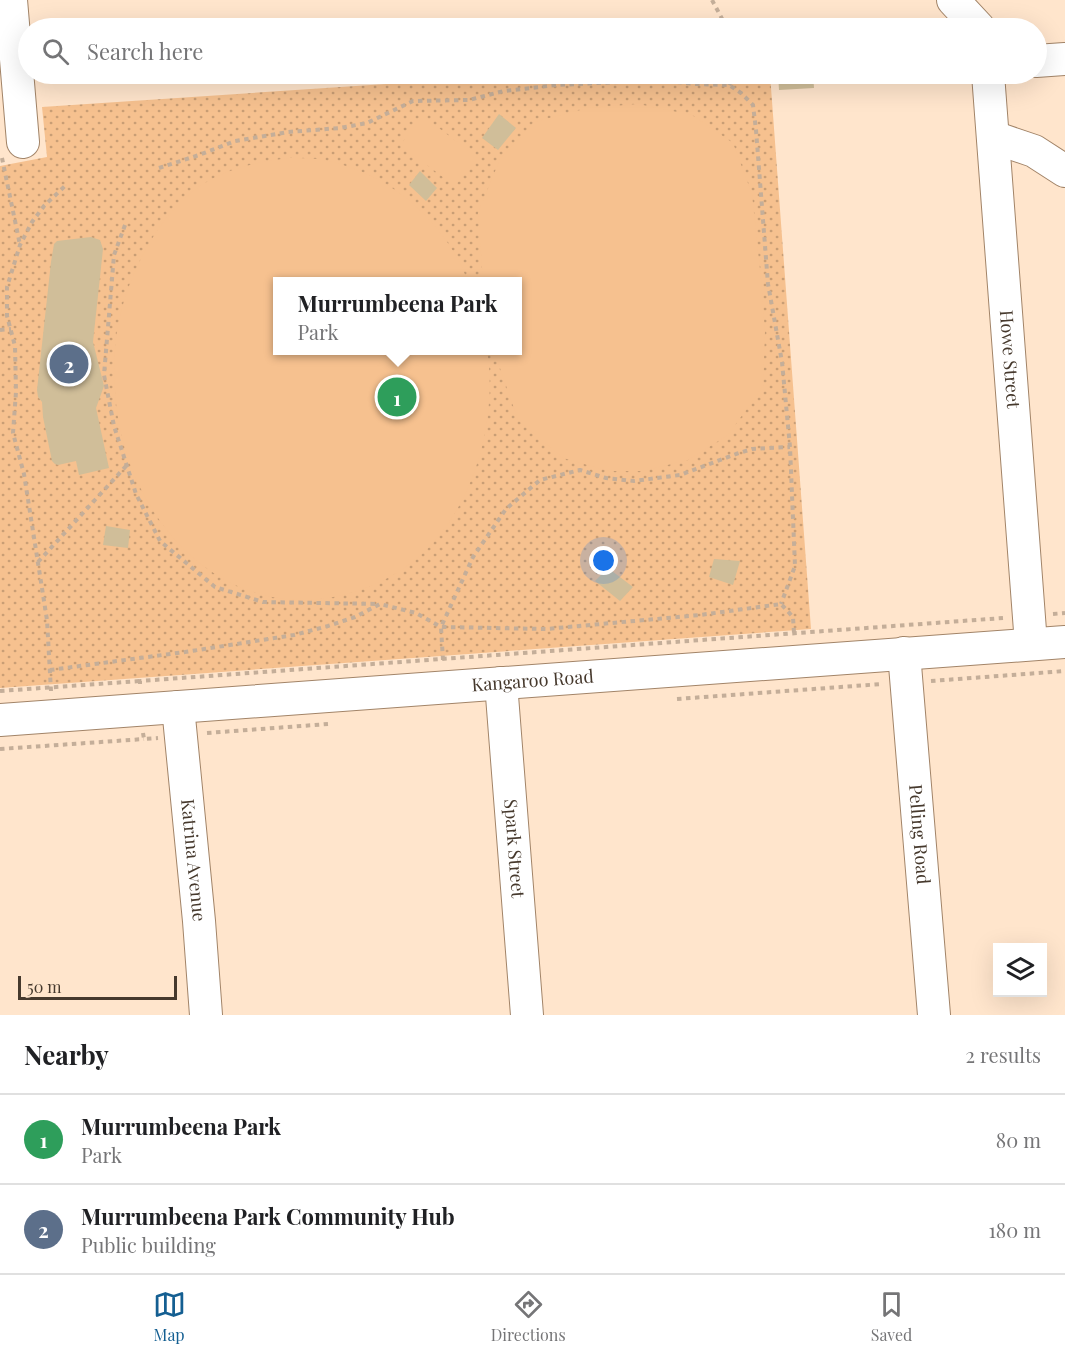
<!DOCTYPE html>
<html lang="en">
<head>
<meta charset="utf-8">
<style>
	body { margin:0; font-family:"Playfair Display",serif; background:#f2f2f2; color:#202124 }
	.controls { position:absolute; right:18px; bottom:18px; display:grid; overflow:hidden; border-radius:0px; box-shadow:0 6px 24px #0002 }
	.controls button { width:54px; height:54px; display:grid; place-items:center; padding:0; border:0; border-bottom:2px solid #e0e0e0; background:#fff; color:#202124; font:30px sans-serif }
	.scale { position:absolute; left:18px; bottom:15px; width:159px; box-sizing:border-box; padding-left:6px; border:3px solid #46392d; border-top:0; font-size:16px; line-height:21px; white-space:nowrap; color:#46392d; -webkit-text-stroke:4px #ffe5cc; paint-order:stroke }
	.you { position:absolute; left:604px; top:561px; width:21px; height:21px; margin:-15px; border:4px solid #fff; border-radius:50%; background:#1a73e8; box-shadow:0 0 0 9px #1a73e833 }
	.badge { display:grid; place-items:center; width:39px; height:39px; border-radius:50%; background:#145f92; color:#fff; font-size:20px; font-weight:700 }
	.pin { position:absolute; translate:-50% -50%; border:3px solid #fff; box-shadow:0 2px 6px #0006 }
	.popup { position:absolute; left:273px; top:277px; width:249px; height:78px; box-sizing:border-box; display:grid; place-content:center; border-radius:0px; background:#fff; filter:drop-shadow(0 2px 4px #0005); font-size:20px; white-space:nowrap; color:#757577 }
	.popup b { font-size:22px; color:#202124 }
	.popup::after { content:''; position:absolute; left:50%; top:100%; margin-left:-12px; border:12px solid transparent; border-top-color:#fff }
	.list { margin:0; padding:0; list-style:none }
	h2 { display:flex; justify-content:space-between; align-items:center; height:78px; margin:0; padding:0 24px; font-size:26px }
	h2 small { font-size:20px; font-weight:400; color:#757577 }
	.list li { display:grid; grid-template-columns:39px 1fr auto; gap:18px; align-items:center; box-sizing:border-box; height:90px; padding:0 24px; border-top:2px solid #e0e0e0 }
	.list b { display:block; font-size:22px; white-space:nowrap }
	.list p { margin:0; font-size:20px; white-space:nowrap; color:#757577 }
	.list em { font-size:20px; font-style:normal; color:#757577 }
	.icon { flex:none; width:33px; height:33px; fill:none; stroke:currentColor; stroke-width:2; stroke-linecap:round; stroke-linejoin:round }
	.map { position:relative; flex:none; width:1065px; height:1015px; overflow:hidden }
	.search { position:absolute; background:#fff; box-shadow:0 6px 24px #0002; left:18px; right:18px; top:18px; height:66px; display:flex; align-items:center; gap:15px; box-sizing:border-box; padding:0 21px; border-radius:33px; color:#757577; font-size:22px }
	.sheet { height:258px; background:#fff }
	nav { display:flex; justify-content:space-around; align-items:center; box-sizing:border-box; height:84px; border-top:2px solid #e0e0e0; background:#fff; font-size:16px; color:#757577 }
	nav a { display:grid; justify-items:center; gap:3px }
	nav .on { color:#145f92 }
	.map>svg:first-child { display:block }
</style>
</head>
<body>
<div class="map">
<svg width="1065" height="1015" viewBox="0 0 1065 1015">
	<defs>
		<pattern id="grass-dots" width="8" height="8" patternUnits="userSpaceOnUse" patternTransform="scale(1.5)"><rect width="8" height="8" fill="#f6c18f"/><path d="M2 2h.1M6 6h.1" fill="none" stroke="#c99e75" stroke-width="1.8" stroke-linecap="round"/></pattern>
	</defs>
	<rect width="100%" height="100%" fill="#ffe5cc"/>
	<path fill="url(#grass-dots)" fill-rule="evenodd" d="M535,74H770L811,629L0,688V166L47,157L42,107ZM277,282H517V350H277Z"/>
	<g fill="#f6c18f">
		<polygon points="638,104 692,115 733,143 752,194 761,279 765,332 763,386 728,435 688,460 643,471 609,471 563,458 518,420 494,351 517,350 517,282 483,281 478,213 500,159 534,122 588,108"/>
		<polygon points="423,116 477,157 455,186 400,145"/>
		<path d="M289,158C299,158 308,158 317,159C376,168 427,205 456,256C461,264 464,273 468,281L277,282V350H487C498,418 475,504 424,552C393,581 351,598 308,600C212,602 143,524 122,437C114,405 113,370 116,338C120,307 131,276 146,249C159,225 177,202 200,186C227,168 258,162 289,158Z"/>
	</g>
	<g fill="#d0be99">
		<polygon points="778,74 813,74 814,88 779,90"/>
		<polygon points="499,114 516,128 498,150 482,138"/>
		<polygon points="420,171 437,188 426,201 409,185"/>
		<polygon points="91,237 100,240 103,249 93,342 104,386 96,408 109,468 79,475 76,461 58,465 55,464 52,461 43,417 42,402 38,397 37,390 51,262 54,244 57,241"/>
		<polygon points="106,526 130,530 128,548 103,545"/>
		<polygon points="714,559 740,561 733,585 709,577"/>
		<polygon points="608,568 633,587 620,601 595,581"/>
	</g>
	<g fill="none" stroke-linecap="round" stroke-linejoin="round">
		<defs>
			<g id="minor">
				<polyline points="11,0 23,142"/>
				<polyline points="953,0 979,28"/>
				<polyline points="1036,61 1065,59"/>
				<path id="s1" d="M988,74L1031,644"/>
				<polyline points="993,137 1034,151 1065,171"/>
				<path id="s2" d="M904,653L934,1015"/>
				<path id="s3" d="M501,683L527,1015"/>
				<path id="s4" d="M178,707L199,921L206,1015"/>
				<path id="s5" d="M0,720L1065,642"/>
			</g>
		</defs>
		<use href="#minor" stroke="#a28468" stroke-width="34"/>
		<g stroke="#c4ae99" stroke-width="4" stroke-dasharray="4.5 4.5" stroke-linecap="butt">
			<polyline points="712,0 727,28"/>
			<polyline points="729,85 735,74"/>
			<polyline points="2,158 20,245"/>
			<polyline points="159,168 199,155 235,141 288,132 340,128 367,123 413,101 469,100 504,91 557,85 660,80 696,84 729,85 741,93 753,105 756,130 768,284 782,362 790,447 795,566 781,604"/>
			<polyline points="125,225 114,255 104,375 114,426 136,494 160,541 215,587 263,602 379,604"/>
			<polyline points="0,330 11,329"/>
			<polyline points="38,562 127,465"/>
			<polyline points="1053,614 1065,613"/>
			<polyline points="443,660 441,627 473,557 506,509 540,480 580,470 606,478 634,481 680,475 736,454 752,449 790,447"/>
			<polyline points="50,670 185,652 294,635 328,626 355,617 380,604 416,613 441,627 546,629 700,615 781,604 793,617 794,633"/>
			<polyline points="931,681 1065,671"/>
			<polyline points="140,684 140,681 1003,618"/>
			<polyline points="0,691 140,681"/>
			<polyline points="51,691 47,620 24,474 13,433 16,392 15,346 7,316 7,287 20,245 32,222 44,206 67,184"/>
			<polyline points="677,699 882,684"/>
			<polyline points="143,733 144,739 158,738"/>
			<polyline points="207,733 328,724"/>
			<polyline points="0,749 144,739"/>
		</g>
		<use href="#minor" stroke="#fff" stroke-width="32"/>
	</g>
	<g text-anchor="middle" stroke-width="6" stroke-linejoin="round" paint-order="stroke">
		<g font-size="18" fill="#46392d" stroke="#ffe5cc">
			<text dy="6" stroke="none"><textPath href="#s1" startOffset="286">Howe Street</textPath></text>
			<text dy="6" stroke="none"><textPath href="#s5" startOffset="534">Kangaroo Road</textPath></text>
			<text dy="6" stroke="none"><textPath href="#s2" startOffset="182">Pelling Road</textPath></text>
			<text dy="6" stroke="none"><textPath href="#s3" startOffset="166">Spark Street</textPath></text>
			<text dy="6" stroke="none"><textPath href="#s4" startOffset="154">Katrina Avenue</textPath></text>
		</g>
	</g>
</svg>
<div class="controls">
<button><svg class="icon" aria-label="layers" viewBox="0 0 24 24"><path d="M12 4l9 5-9 5-9-5zM3 14l9 5 9-5"/></svg></button>
</div>
<div class="scale">50 m</div>
<div class="you"></div>
<div class="pin badge" style="left:397px;top:397px;background:#2e9e5b">1</div>
<div class="popup"><b>Murrumbeena Park</b>Park</div>
<div class="pin badge" style="left:69px;top:364px;background:#5c6f8a">2</div>
<div class="search"><svg class="icon" aria-label="search" viewBox="0 0 24 24"><circle cx="10" cy="10" r="6"/><path d="M15 15l6 6"/></svg>Search here</div>
</div>
<section class="sheet">
<h2>Nearby<small>2 results</small></h2>
<ul class="list">
<li><span class="badge" style="background:#2e9e5b">1</span><div><b>Murrumbeena Park</b><p>Park</p></div><em>80 m</em></li>
<li><span class="badge" style="background:#5c6f8a">2</span><div><b>Murrumbeena Park Community Hub</b><p>Public building</p></div><em>180 m</em></li>
</ul>
</section>
<nav>
<a class="on"><svg class="icon" aria-label="map" viewBox="0 0 24 24"><path d="M3 6l6-2 6 2 6-2v14l-6 2-6-2-6 2zM9 4v14M15 6v14"/></svg>Map</a>
<a><svg class="icon" aria-label="directions" viewBox="0 0 24 24"><path d="M12 3l9 9-9 9-9-9zM9 14v-3h6M13 9l2 2-2 2"/></svg>Directions</a>
<a><svg class="icon" aria-label="saved" viewBox="0 0 24 24"><path d="M7 4h10v16l-5-4-5 4z"/></svg>Saved</a>
</nav>
</body>
</html>
